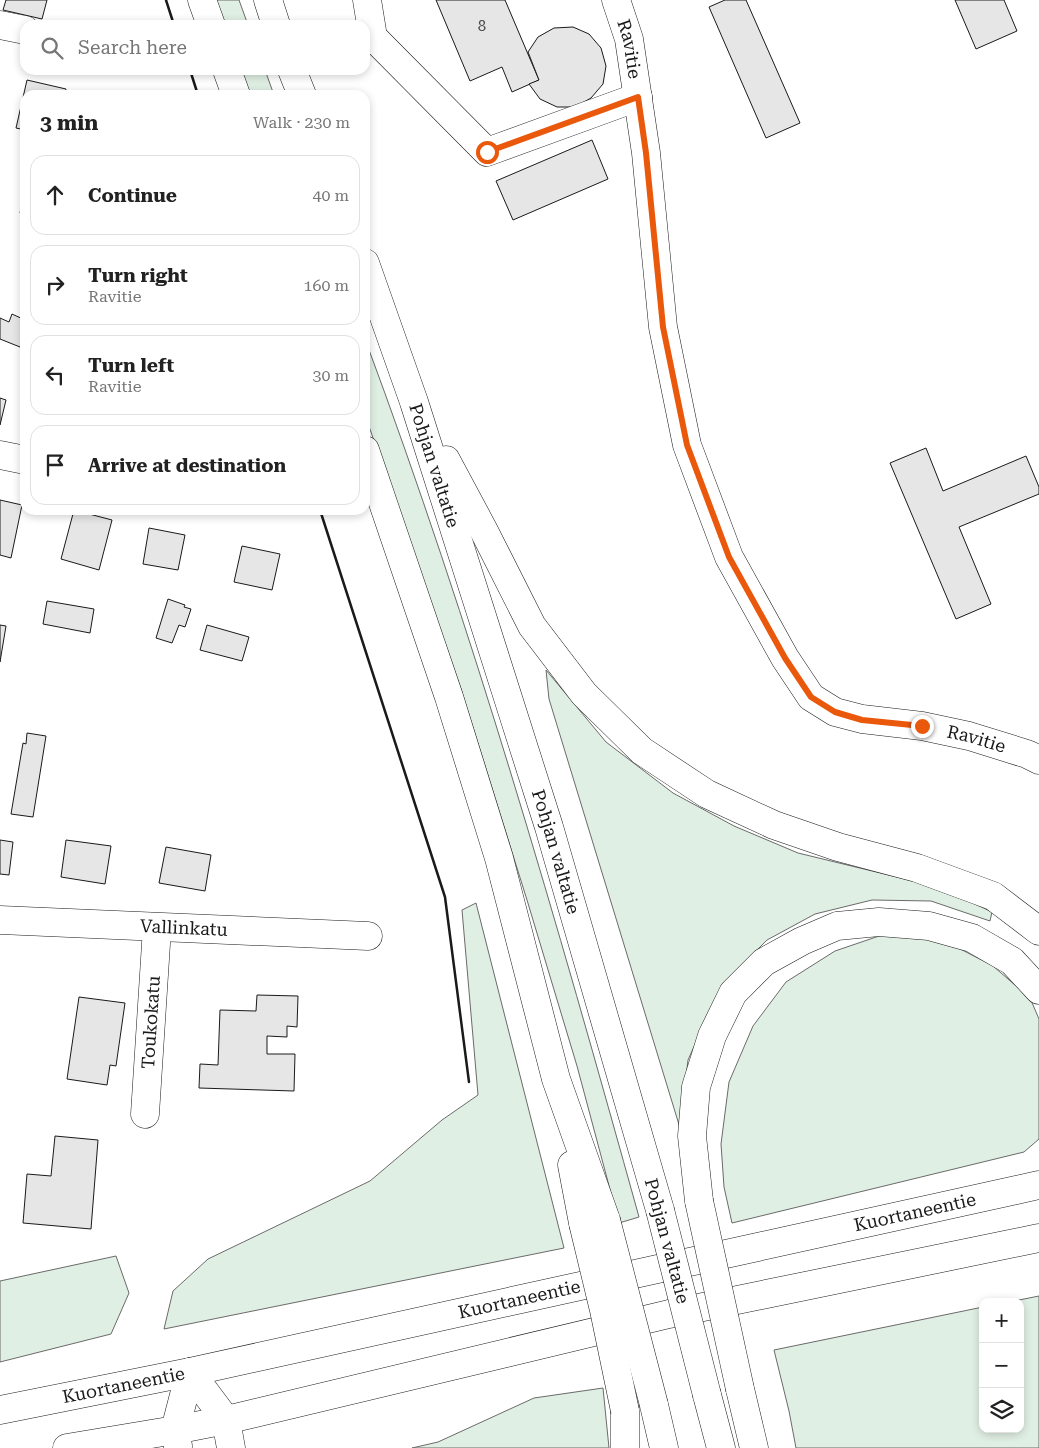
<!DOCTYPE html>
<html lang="en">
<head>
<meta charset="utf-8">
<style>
	body { margin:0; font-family:"Roboto Serif",serif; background:#f2f2f2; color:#222 }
	.controls { position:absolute; right:15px; bottom:15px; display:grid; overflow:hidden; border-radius:10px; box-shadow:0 2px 8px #0003 }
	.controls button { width:45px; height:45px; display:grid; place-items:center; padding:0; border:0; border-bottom:1px solid #e0e0e0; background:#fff; color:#222; font:25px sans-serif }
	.stop { position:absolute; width:15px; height:15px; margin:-11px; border:4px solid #ea580c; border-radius:50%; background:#fff }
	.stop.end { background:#ea580c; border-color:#fff; box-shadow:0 1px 5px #0008 }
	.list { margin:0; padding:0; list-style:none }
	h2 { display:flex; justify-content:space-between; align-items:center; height:65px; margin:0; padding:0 20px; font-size:21px }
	h2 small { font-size:16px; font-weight:400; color:#767676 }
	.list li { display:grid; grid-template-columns:32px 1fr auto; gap:15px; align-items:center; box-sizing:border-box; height:80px; margin:0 10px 10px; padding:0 10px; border:1px solid #e0e0e0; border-radius:15px }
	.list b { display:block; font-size:19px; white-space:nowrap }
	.list p { margin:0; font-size:16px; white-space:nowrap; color:#767676 }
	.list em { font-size:16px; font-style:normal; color:#767676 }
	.icon { flex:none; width:28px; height:28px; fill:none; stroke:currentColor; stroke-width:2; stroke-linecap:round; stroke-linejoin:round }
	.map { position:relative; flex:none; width:1039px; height:1448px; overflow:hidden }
	.search { position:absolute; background:#fff; box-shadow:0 2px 8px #0003; left:20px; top:20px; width:350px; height:55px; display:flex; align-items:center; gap:12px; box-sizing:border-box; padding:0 18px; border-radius:15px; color:#767676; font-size:19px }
	.panel { position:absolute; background:#fff; box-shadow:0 2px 8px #0003; left:20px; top:90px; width:350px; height:425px; border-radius:15px }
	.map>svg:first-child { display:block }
</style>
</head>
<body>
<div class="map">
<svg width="1039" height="1448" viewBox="0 0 1039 1448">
	<rect width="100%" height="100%" fill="#fff"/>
	<g fill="#e0efe3" stroke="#6a6a6a">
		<polygon points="214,0 239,0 248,25 224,25"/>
		<polygon points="240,70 265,70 274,95 249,95"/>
		<path d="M365,339C472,626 557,922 639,1217L619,1223L577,1066L527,900L462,692L365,415Z"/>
		<polygon points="546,670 606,742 673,793 734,826 798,853 938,887 992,912 990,921 931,901 872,900 815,914 767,940 737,970 710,1011 688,1060 680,1128 549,699"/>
		<polygon points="476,903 564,1248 164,1329 173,1291 208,1259 370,1181 442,1120 478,1095 462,910"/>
		<polygon points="885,934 945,941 993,966 1030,998 1039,1019 1039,1139 1024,1152 732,1223 724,1187 721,1144 729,1082 753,1026 786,982 835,951"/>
		<polygon points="116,1256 129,1293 111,1334 0,1362 0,1281"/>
		<polygon points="1039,1296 1039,1448 796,1448 789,1411 774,1350 983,1307 983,1429 1020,1429 1020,1302 1009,1302"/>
		<polygon points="603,1388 609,1448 412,1448 438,1442 534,1398"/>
	</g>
	<g fill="#e6e6e6" stroke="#1a1a1a">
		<polygon points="6,0 47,0 42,19 3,10"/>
		<polygon points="436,0 505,0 539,80 512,92 502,67 470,81"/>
		<polygon points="725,0 746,0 800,123 766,138 709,7"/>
		<polygon points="955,0 1004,0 1017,31 976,49"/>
		<polygon points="573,27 589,34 601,48 606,66 603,84 591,98 575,107 557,107 540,99 529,84 539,80 528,52 538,37 554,28"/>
		<polygon points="27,80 66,89 65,95 25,95 25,130 16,128"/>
		<polygon points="592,140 608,179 513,220 496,181"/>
		<polygon points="25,193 25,214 20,213"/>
		<polygon points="12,314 25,320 25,333 20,347 0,339 0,318 9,322"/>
		<polygon points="0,398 6,400 0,425"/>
		<polygon points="926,448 943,491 1026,456 1039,487 1039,494 959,527 991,604 956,619 890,463"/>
		<polygon points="0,500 22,505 11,558 0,555"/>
		<polygon points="74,510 112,520 99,570 61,559"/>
		<polygon points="149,528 185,535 178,570 143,564"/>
		<polygon points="242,546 280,554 272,590 234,582"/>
		<polygon points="168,599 185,605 184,607 191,609 185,627 179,625 172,643 156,638"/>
		<polygon points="47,601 94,609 90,633 43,624"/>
		<polygon points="0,625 6,626 0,662"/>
		<polygon points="207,625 249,637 242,661 200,650"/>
		<polygon points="27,733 46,736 33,817 11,814 23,743 26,744"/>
		<polygon points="0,840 13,842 9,875 0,874"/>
		<polygon points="66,840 111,846 105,884 61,877"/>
		<polygon points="166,847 211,855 205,891 159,883"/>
		<polygon points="257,995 298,996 297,1027 287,1026 287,1037 267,1036 267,1054 295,1054 294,1091 199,1088 200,1064 218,1065 220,1010 256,1011"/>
		<polygon points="79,997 125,1003 116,1066 110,1065 107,1085 67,1079"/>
		<polygon points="55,1136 98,1140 91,1229 23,1223 27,1174 51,1176"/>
	</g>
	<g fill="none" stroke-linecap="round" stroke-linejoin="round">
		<defs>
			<g id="minor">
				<polyline points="367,0 373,37 487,152 638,97"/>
				<path id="s1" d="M616,0L629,39L646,153L663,327L687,445L729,557L785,658L811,697L835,712L862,719L922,726L969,736L1027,754L1039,760"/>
				<polyline points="0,25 25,30"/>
				<polyline points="0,455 25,460"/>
				<path id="s2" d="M0,920L368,936"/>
				<path id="s3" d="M145,1114L157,928"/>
			</g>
			<g id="highway">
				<polyline points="202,0 211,25"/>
				<polyline points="268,0 276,25"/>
				<polyline points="227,70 236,95"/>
				<polyline points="292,70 302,95"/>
				<path id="s4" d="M365,263L414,402L549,827L660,1210"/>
				<polyline points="365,450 449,697 499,858 556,1079 606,1220"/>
				<polyline points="446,460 484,531 532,626 584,694 642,751 707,794 774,825 838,847 917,868 993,896 1039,931"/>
				<polyline points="572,1165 583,1223"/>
				<polyline points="699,1201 692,1136 696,1087 712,1036 733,993 764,962 802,941 837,926 879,922 929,926 972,938 1012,961 1039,990"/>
				<polyline points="190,1372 226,1420 231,1448"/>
				<polyline points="740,1389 754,1448"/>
				<polyline points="707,1395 721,1448"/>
				<polyline points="654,1405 664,1448"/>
				<path id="s5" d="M0,1410L190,1372L1039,1185"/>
				<polyline points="625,1411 625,1448"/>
				<polyline points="178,1446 175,1430 190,1372"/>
				<polyline points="67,1448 175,1430 226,1420 669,1314 1039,1238"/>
			</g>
		</defs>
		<use href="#minor" stroke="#1a1a1a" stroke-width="29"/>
		<use href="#highway" stroke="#1a1a1a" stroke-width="29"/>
		<use href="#minor" stroke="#fff" stroke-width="28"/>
		<use href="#highway" stroke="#fff" stroke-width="28"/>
		<defs>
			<g id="highway-bridge">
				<polyline points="699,1201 740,1389"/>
				<polyline points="660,1210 707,1395"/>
				<polyline points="606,1220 654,1405"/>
				<polyline points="583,1223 604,1310 625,1411"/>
			</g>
		</defs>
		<use href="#highway-bridge" stroke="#1a1a1a" stroke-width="29" stroke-linecap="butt"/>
		<use href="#highway-bridge" stroke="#fff" stroke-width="28"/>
		<g stroke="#1a1a1a" stroke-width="2.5">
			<polyline points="166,0 174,25"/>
			<polyline points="190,70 198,95"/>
			<polyline points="320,510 445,897 469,1082"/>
		</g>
	</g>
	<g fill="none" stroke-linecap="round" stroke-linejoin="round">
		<polyline stroke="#ea580c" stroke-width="6" points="487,152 638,97 646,153 663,327 687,445 729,557 785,658 811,697 835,712 862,720 922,726"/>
	</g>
	<g text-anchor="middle" stroke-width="4" stroke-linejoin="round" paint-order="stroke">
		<g font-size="15" fill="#4d4d4d">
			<text x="482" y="31">8</text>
		</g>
		<g font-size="18" fill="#1a1a1a" stroke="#fff">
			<text dy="6" stroke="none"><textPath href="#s1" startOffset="51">Ravitie</textPath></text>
			<text dy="6" stroke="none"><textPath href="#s4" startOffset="214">Pohjan valtatie</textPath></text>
			<text dy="6" stroke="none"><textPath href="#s1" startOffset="906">Ravitie</textPath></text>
			<text dy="6" stroke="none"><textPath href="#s4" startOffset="619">Pohjan valtatie</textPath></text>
			<text dy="6" stroke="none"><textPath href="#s2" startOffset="184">Vallinkatu</textPath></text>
			<text dy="6" stroke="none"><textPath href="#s3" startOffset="92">Toukokatu</textPath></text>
			<text dy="6" stroke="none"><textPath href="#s5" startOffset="936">Kuortaneentie</textPath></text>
			<text transform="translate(667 1241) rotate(75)" y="6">Pohjan valtatie</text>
			<text dy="6" stroke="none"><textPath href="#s5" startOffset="531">Kuortaneentie</textPath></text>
			<text dy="6" stroke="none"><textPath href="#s5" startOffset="126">Kuortaneentie</textPath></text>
		</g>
	</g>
</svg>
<div class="controls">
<button>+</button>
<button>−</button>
<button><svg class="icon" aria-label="layers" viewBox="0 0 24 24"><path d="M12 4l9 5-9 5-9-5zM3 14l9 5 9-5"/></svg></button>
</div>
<div class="stop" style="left:487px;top:152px"></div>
<div class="stop end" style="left:922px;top:726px"></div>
<div class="search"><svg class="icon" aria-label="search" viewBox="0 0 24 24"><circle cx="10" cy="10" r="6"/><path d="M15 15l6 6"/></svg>Search here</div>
<section class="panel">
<h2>3 min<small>Walk · 230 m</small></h2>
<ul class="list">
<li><svg class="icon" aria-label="ahead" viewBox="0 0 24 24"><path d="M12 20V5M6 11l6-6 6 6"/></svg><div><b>Continue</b></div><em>40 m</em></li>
<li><svg class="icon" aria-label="right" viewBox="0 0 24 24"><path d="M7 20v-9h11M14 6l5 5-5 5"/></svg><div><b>Turn right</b><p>Ravitie</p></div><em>160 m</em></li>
<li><svg class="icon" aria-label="left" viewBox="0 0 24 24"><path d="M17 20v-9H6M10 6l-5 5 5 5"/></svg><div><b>Turn left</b><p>Ravitie</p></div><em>30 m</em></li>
<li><svg class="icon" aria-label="arrive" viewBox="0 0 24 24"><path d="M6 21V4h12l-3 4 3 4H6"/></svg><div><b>Arrive at destination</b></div></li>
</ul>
</section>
</div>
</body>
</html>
